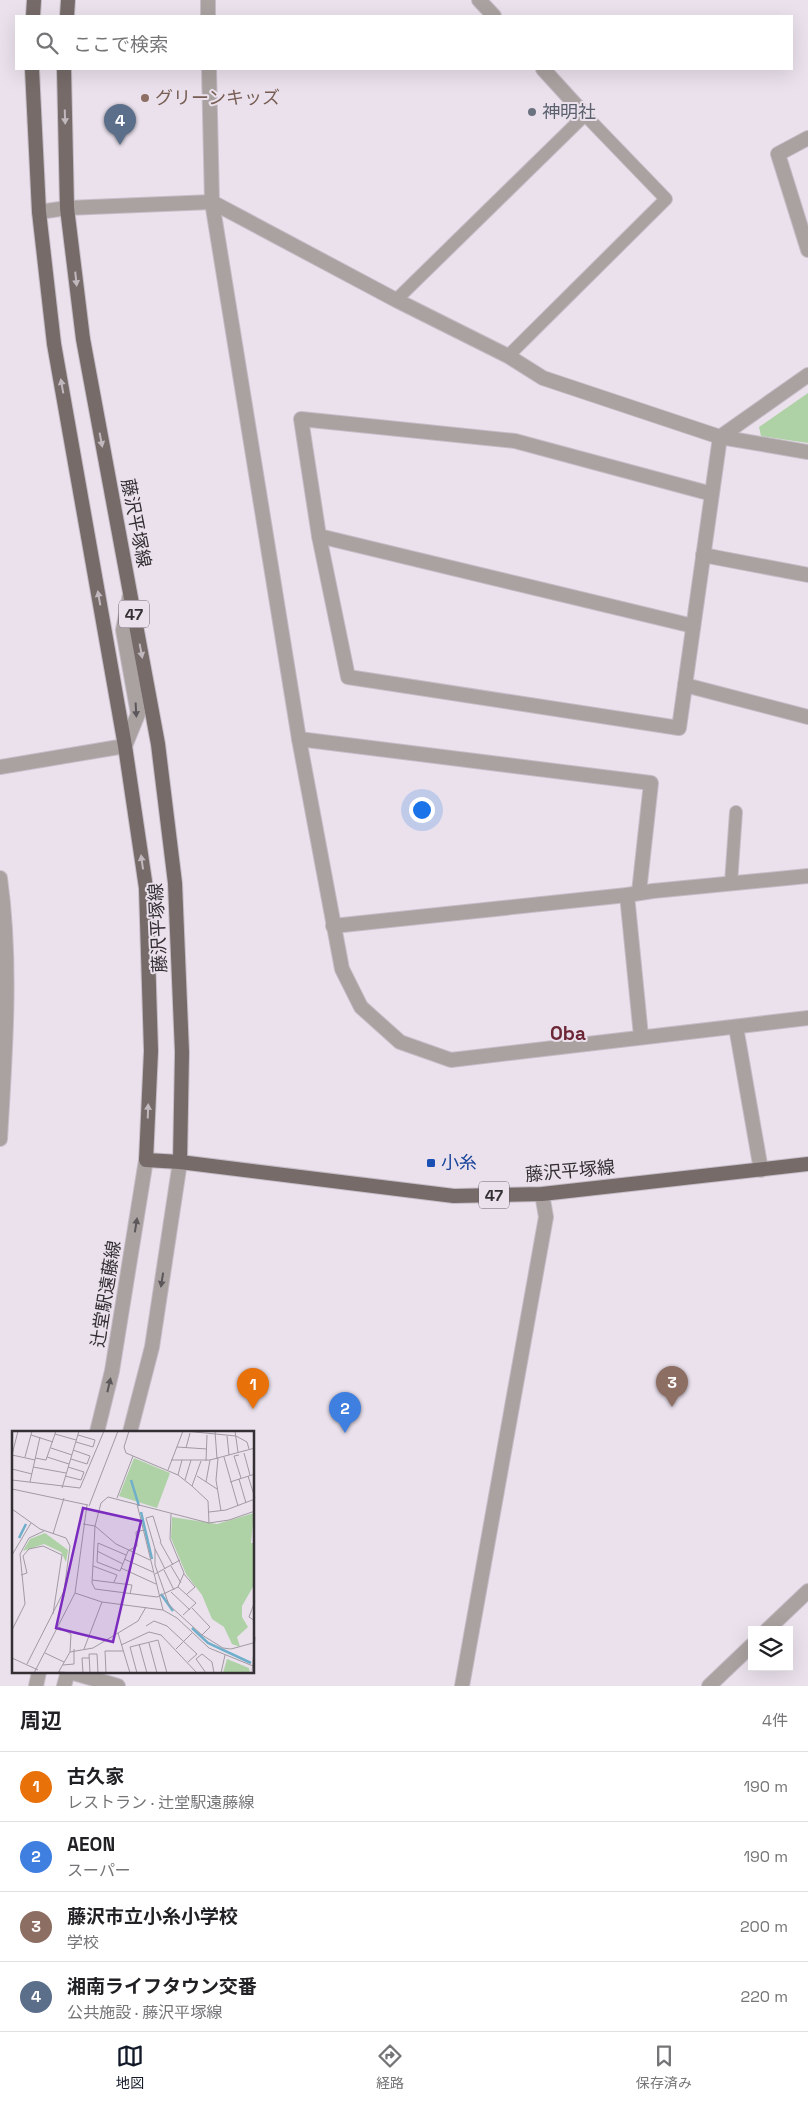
<!DOCTYPE html>
<html lang="ja">
<head>
<meta charset="utf-8">
<style>
	body { margin:0; font-family:"Space Grotesk","Noto Sans JP",sans-serif; background:#f2f2f2; color:#202124 }
	.controls { position:absolute; right:15px; bottom:15px; display:grid; overflow:hidden; border-radius:0px; box-shadow:0 5px 20px #0002 }
	.controls button { width:45px; height:45px; display:grid; place-items:center; padding:0; border:0; border-bottom:1px solid #e0e0e0; background:#fff; color:#202124; font:25px sans-serif }
	.you { position:absolute; left:421px; top:809px; width:18px; height:18px; margin:-12px; border:4px solid #fff; border-radius:50%; background:#1a73e8; box-shadow:0 0 0 8px #1a73e833 }
	.badge { display:grid; place-items:center; width:32px; height:32px; border-radius:50%; background:#111827; color:#fff; font-size:16px; font-weight:700 }
	.pin { position:absolute; translate:-50% -41px; filter:drop-shadow(0 1px 2px #0008) }
	.pin::after { content:''; position:absolute; top:26px; width:18px; height:15px; background:inherit; clip-path:polygon(0 0,100% 0,50% 100%) }
	.list { margin:0; padding:0; list-style:none }
	h2 { display:flex; justify-content:space-between; align-items:center; height:65px; margin:0; padding:0 20px; font-size:21px }
	h2 small { font-size:16px; font-weight:400; color:#757577 }
	.list li { display:grid; grid-template-columns:32px 1fr auto; gap:15px; align-items:center; box-sizing:border-box; height:70px; padding:0 20px; border-top:1px solid #e0e0e0 }
	.list b { display:block; font-size:19px; white-space:nowrap }
	.list p { margin:0; font-size:16px; white-space:nowrap; color:#757577 }
	.list em { font-size:16px; font-style:normal; color:#757577 }
	.icon { flex:none; width:28px; height:28px; fill:none; stroke:currentColor; stroke-width:2; stroke-linecap:round; stroke-linejoin:round }
	.map { position:relative; flex:none; width:808px; height:1686px; overflow:hidden }
	.search { position:absolute; background:#fff; box-shadow:0 5px 20px #0002; left:15px; right:15px; top:15px; height:55px; display:flex; align-items:center; gap:12px; box-sizing:border-box; padding:0 18px; border-radius:0px; color:#757577; font-size:19px }
	.sheet { height:345px; background:#fff }
	nav { display:flex; justify-content:space-around; align-items:center; box-sizing:border-box; height:70px; border-top:1px solid #e0e0e0; background:#fff; font-size:14px; color:#757577 }
	nav a { display:grid; justify-items:center; gap:2px }
	nav .on { color:#111827 }
	.map>svg:first-child { display:block }
</style>
</head>
<body>
<div class="map">
<svg width="808" height="1686" viewBox="0 0 808 1686">
	<rect width="100%" height="100%" fill="#eae1ec"/>
	<polygon fill="#aed2a5" points="808,393 808,443 761,436 759,427"/>
	<g fill="none" stroke-linecap="round" stroke-linejoin="round">
		<defs>
			<g id="service">
				<polyline points="396,300 585,115 666,199 508,356"/>
				<polyline points="731,883 736,812"/>
			</g>
			<g id="pedestrian">
				<polyline points="479,0 494,16"/>
				<polyline points="543,69 585,115"/>
			</g>
			<g id="minor">
				<polyline points="808,138 778,154 808,250"/>
				<polyline points="212,202 396,300 508,356 543,378 720,437 808,452"/>
				<polyline points="712,494 515,441 301,419 319,536 348,677 679,728 720,437 808,375"/>
				<polyline points="319,536 693,626"/>
				<polyline points="703,555 808,575"/>
				<polyline points="685,685 808,717"/>
				<polyline points="299,739 651,783 639,892"/>
				<polyline points="125,746 138,714 123,630 130,594"/>
				<polyline points="627,895 641,1036"/>
				<polyline points="333,926 627,895 653,891 808,876"/>
				<polyline points="70,1672 118,1686"/>
				<polyline points="462,1686 546,1217 542,1194"/>
			</g>
			<g id="tertiary">
				<polyline points="208,16 208,0"/>
				<polyline points="209,69 212,202 299,739 342,969 361,1007 400,1042 451,1060 808,1018"/>
				<polyline points="39,212 67,208 212,202"/>
				<polyline points="0,767 125,746"/>
				<path d="M0,878C12,964 5,1053 0,1139"/>
				<polyline points="736,1027 761,1170"/>
				<polyline points="97,1432 112,1371 146,1160"/>
				<polyline points="130,1432 152,1347 180,1162"/>
				<polyline points="767,1630 808,1591"/>
				<polyline points="36,1686 39,1672"/>
				<polyline points="64,1686 68,1672"/>
				<polyline points="709,1686 752,1645"/>
			</g>
			<g id="primary">
				<polyline points="33,16 34,0"/>
				<polyline points="67,16 68,0"/>
				<polyline points="32,69 39,212 54,344 125,746 146,888 151,1051 146,1160 180,1162 454,1196 542,1194 808,1164"/>
				<polyline points="64,69 67,208 83,339 158,744 175,883 182,1052 180,1162"/>
			</g>
		</defs>
		<use href="#service" stroke="#c5bdc7" stroke-width="14"/>
		<use href="#pedestrian" stroke="#c5bdc7" stroke-width="16"/>
		<use href="#minor" stroke="#c5bdc7" stroke-width="16"/>
		<use href="#tertiary" stroke="#c5bdc7" stroke-width="16"/>
		<use href="#primary" stroke="#c5bdc7" stroke-width="16"/>
		<use href="#service" stroke="#a9a2a1" stroke-width="12"/>
		<use href="#pedestrian" stroke="#a9a2a1" stroke-width="14"/>
		<use href="#minor" stroke="#a9a2a1" stroke-width="14"/>
		<use href="#tertiary" stroke="#a9a2a1" stroke-width="14"/>
		<use href="#primary" stroke="#766b69" stroke-width="14"/>
	</g>
	<defs><path id="oneway-solid" d="M-6-.8H1V-3.2L6.5 0L1 3.2V.8H-6Z" transform="scale(1.25)"/></defs>
	<g fill="#c1b8be">
		<use href="#oneway-solid" transform="translate(65 117) rotate(88)"/>
		<use href="#oneway-solid" transform="translate(76 279) rotate(84)"/>
		<use href="#oneway-solid" transform="translate(62 386) rotate(-100)"/>
		<use href="#oneway-solid" transform="translate(101 440) rotate(79)"/>
		<use href="#oneway-solid" transform="translate(99 598) rotate(-100)"/>
		<use href="#oneway-solid" transform="translate(141 651) rotate(79)"/>
		<use href="#oneway-solid" transform="translate(142 862) rotate(-98)"/>
		<use href="#oneway-solid" transform="translate(148 1111) rotate(-88)"/>
	</g>
	<g fill="#5c575a">
		<use href="#oneway-solid" transform="translate(136 710) rotate(87)"/>
		<use href="#oneway-solid" transform="translate(136 1225) rotate(-81)"/>
		<use href="#oneway-solid" transform="translate(162 1280) rotate(99)"/>
		<use href="#oneway-solid" transform="translate(109 1385) rotate(-77)"/>
	</g>
	<circle fill="#8d6e63" stroke="#eae1ec" stroke-width="2" cx="145" cy="98" r="5"/>
	<circle fill="#6b7280" stroke="#eae1ec" stroke-width="2" cx="532" cy="112" r="5"/>
	<rect fill="#1a4fb4" stroke="#eae1ec" stroke-width="2" x="426" y="1158" width="10" height="10" rx="2.5"/>
	<g text-anchor="middle" stroke-width="4" stroke-linejoin="round" paint-order="stroke">
		<g fill="#eae1ec" stroke="#6a646a" stroke-width="1">
			<rect x="119" y="600.5" width="30" height="27" rx="4"/>
			<rect x="479" y="1181.5" width="30" height="27" rx="4"/>
		</g>
		<g font-size="16" font-weight="bold" fill="#332f33">
			<text x="134" y="620">47</text>
			<text x="494" y="1201">47</text>
		</g>
		<g font-size="18" fill="#785e54" stroke="#eae1ec" text-anchor="start">
			<text x="155" y="104">グリーンキッズ</text>
		</g>
		<g font-size="18" fill="#5b616d" stroke="#eae1ec" text-anchor="start">
			<text x="542" y="118">神明社</text>
		</g>
		<g font-size="18" fill="#332f33" stroke="#eae1ec">
			<text transform="translate(136 523) rotate(79)" y="6">藤沢平塚線</text>
			<text transform="translate(158 928) rotate(-93)" y="6">藤沢平塚線</text>
			<text transform="translate(570 1171) rotate(-5)" y="6">藤沢平塚線</text>
			<text transform="translate(106 1294) rotate(-81)" y="6">辻堂駅遠藤線</text>
		</g>
		<g font-size="18" fill="#164399" stroke="#eae1ec" text-anchor="start">
			<text x="441" y="1169">小糸</text>
		</g>
		<g font-size="19" font-weight="bold" fill="#6c2737" stroke="#eae1ec">
			<text x="568" y="1040">Oba</text>
		</g>
	</g>
	<g transform="translate(12 1431)">
		<rect width="242" height="242" fill="#eae1ec"/>
		<path d="M122,27L158,42L145,77L107,65ZM242,82L239,112H242V154L230,175V186L236,196L225,206L228,216L220,213L212,196L200,188L190,164L174,143L159,107L160,86L205,93ZM33,102L56,119L54,131L49,121L32,113L11,120L18,108ZM215,228L237,237L238,242H211Z" fill="#aed2a5"/>
		<path fill="none" stroke="#6fafcb" stroke-width="2.5" d="M119,49L127,75M129,81L140,128M7,107L14,93M149,163L161,180M180,197L196,212L239,232"/>
		<path fill="none" stroke="#a19aa2" stroke-width="1" d="M117,0L112,16L114,22L166,44L180,55L196,70L197,92M173,0L224,5L235,11L237,18M203,0L205,28M223,0L226,21M43,3L64,9M19,4L41,11M215,5L217,24M64,11L81,16L83,9L66,4M165,16L195,18M39,17L60,24M174,17L178,2M232,22L238,44M0,24L6,0M0,24L23,29M227,24L222,25L229,47M13,26L20,0M35,26L57,33M212,26L226,75M23,27L34,29L44,0M206,27L204,49L209,80M59,28L75,33L78,25L61,19M159,29H198L243,17M194,30L195,4M21,36L54,42M0,38L20,43M156,39L171,0M166,44L170,29M53,45L69,49L72,41L56,36M185,45L205,58M236,45L243,67M227,48L234,72M0,49L68,57L92,0M173,49L179,29M18,51L28,6M194,51L198,29M218,51L243,43M180,55L189,30M50,57L67,0M0,58L76,74M105,67L121,25M125,73L151,179M75,74L63,162L90,171L151,179L165,187L197,217L241,235M77,75L106,0M0,78L28,98L54,107L58,115L52,160L15,233M197,81L214,79L243,68M159,83L158,108L172,142L166,156L145,166L83,158L80,152L83,95L89,72L96,66L197,92L217,89L243,80M71,93L83,95L104,113L138,129M41,103L52,67M148,111L161,134M149,111L141,85L134,87L143,118V134L157,174L190,204L211,217L219,218L241,212M143,118L153,138M85,120L111,133M0,124L19,92M114,124L86,112L85,131L108,140L116,120L125,115L124,101L132,99M112,128L141,141M81,135L105,144L102,151M159,135L169,152M109,137L144,153M152,139L162,159M143,143L168,129M172,143L183,156L175,163M9,144L15,142L11,125L17,118L31,115L50,124L41,183M80,149L120,154L118,163M166,156L184,172L171,184M159,161L178,179M243,170L237,186L243,190M180,177L198,196L190,204M134,195L142,190L155,195L185,223L176,231M47,196L59,203L58,221M0,199L13,173L8,123L17,107L32,100M106,202L118,242M137,212L145,242M127,213L135,242M109,214L137,201L149,204L185,242M72,218L90,171M164,218L180,202M33,222L52,231M77,223H85L86,242M77,223L78,242M0,227L26,239M51,234L62,233V218M47,241L62,242M22,242L63,162M46,242L58,221L81,217L126,190L134,176M71,242L70,227H77M94,242L93,220H111M125,242L118,216L146,209L155,242M194,242L184,228L190,223L200,231L202,242M209,242L213,224M240,242L243,206"/>
		<path fill="#7b2cbf" fill-opacity="0.15" stroke="#7b2cbf" stroke-width="2.5" d="M71,77L129,90L101,211L44,197Z"/>
		<rect width="242" height="242" fill="none" stroke="#332f33" stroke-width="2.5"/>
	</g>
</svg>
<div class="controls">
<button><svg class="icon" aria-label="layers" viewBox="0 0 24 24"><path d="M12 4l9 5-9 5-9-5zM3 14l9 5 9-5"/></svg></button>
</div>
<div class="you"></div>
<div class="pin badge" style="left:253px;top:1409px;background:#e8710a">1</div>
<div class="pin badge" style="left:345px;top:1433px;background:#3f7fe0">2</div>
<div class="pin badge" style="left:672px;top:1407px;background:#8d6e63">3</div>
<div class="pin badge" style="left:120px;top:145px;background:#5c6f8a">4</div>
<div class="search"><svg class="icon" aria-label="search" viewBox="0 0 24 24"><circle cx="10" cy="10" r="6"/><path d="M15 15l6 6"/></svg>ここで検索</div>
</div>
<section class="sheet">
<h2>周辺<small>4件</small></h2>
<ul class="list">
<li><span class="badge" style="background:#e8710a">1</span><div><b>古久家</b><p>レストラン · 辻堂駅遠藤線</p></div><em>190 m</em></li>
<li><span class="badge" style="background:#3f7fe0">2</span><div><b>AEON</b><p>スーパー</p></div><em>190 m</em></li>
<li><span class="badge" style="background:#8d6e63">3</span><div><b>藤沢市立小糸小学校</b><p>学校</p></div><em>200 m</em></li>
<li><span class="badge" style="background:#5c6f8a">4</span><div><b>湘南ライフタウン交番</b><p>公共施設 · 藤沢平塚線</p></div><em>220 m</em></li>
</ul>
</section>
<nav>
<a class="on"><svg class="icon" aria-label="map" viewBox="0 0 24 24"><path d="M3 6l6-2 6 2 6-2v14l-6 2-6-2-6 2zM9 4v14M15 6v14"/></svg>地図</a>
<a><svg class="icon" aria-label="directions" viewBox="0 0 24 24"><path d="M12 3l9 9-9 9-9-9zM9 14v-3h6M13 9l2 2-2 2"/></svg>経路</a>
<a><svg class="icon" aria-label="saved" viewBox="0 0 24 24"><path d="M7 4h10v16l-5-4-5 4z"/></svg>保存済み</a>
</nav>
</body>
</html>
